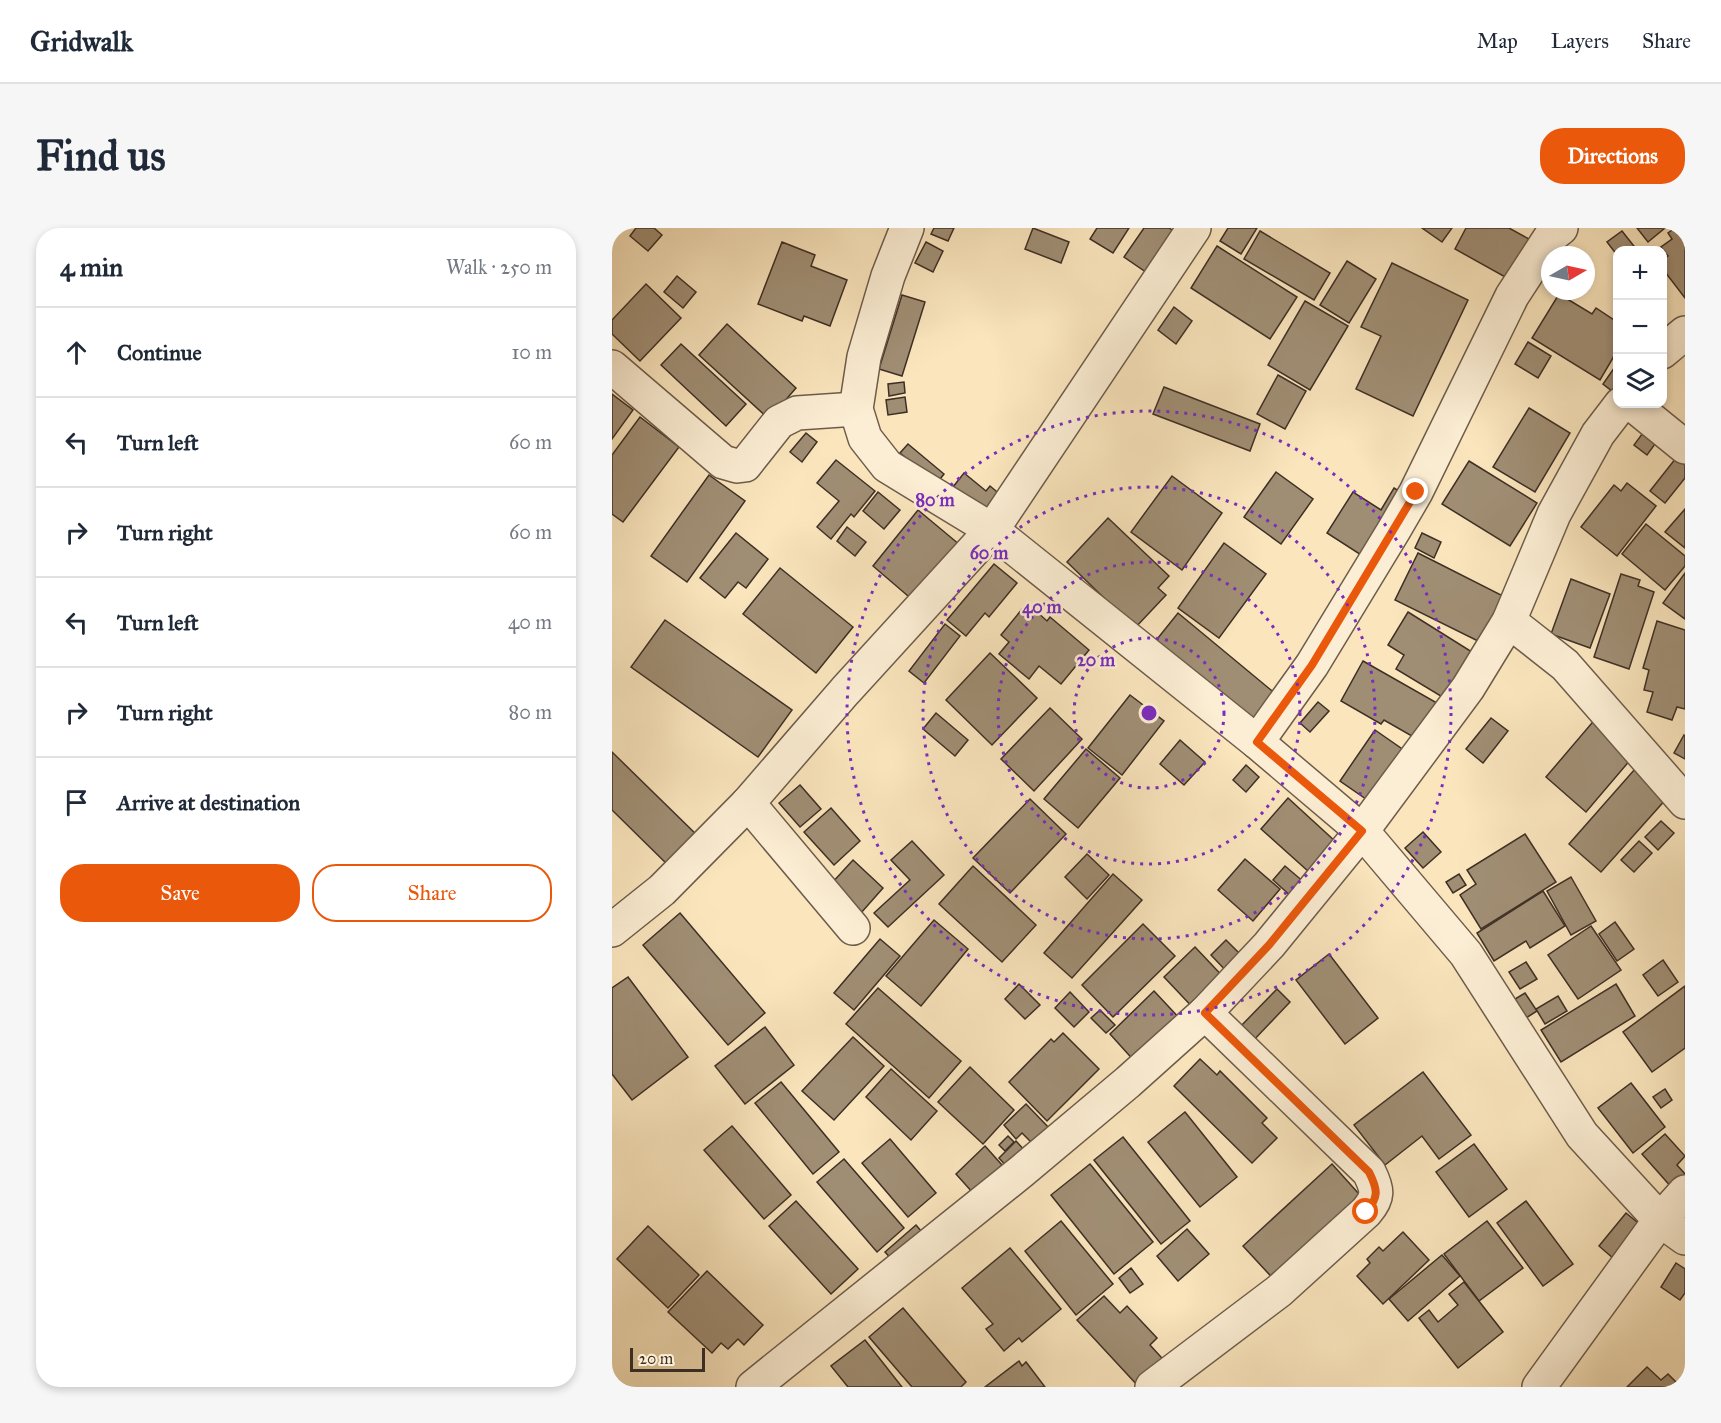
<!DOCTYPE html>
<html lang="en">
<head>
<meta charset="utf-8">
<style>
	body { margin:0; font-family:"IM FELL Great Primer",serif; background:#f6f6f7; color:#1f2937 }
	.controls { position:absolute; right:18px; top:18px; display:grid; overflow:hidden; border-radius:12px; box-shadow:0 3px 9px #0003 }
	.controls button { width:54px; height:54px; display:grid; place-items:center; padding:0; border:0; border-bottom:2px solid #e0e1e3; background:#fff; color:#1f2937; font:30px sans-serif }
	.compass { position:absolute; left:929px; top:18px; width:54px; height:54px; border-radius:50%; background:#fff; box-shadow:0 3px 9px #0003; rotate:81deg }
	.scale { position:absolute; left:18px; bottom:15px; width:75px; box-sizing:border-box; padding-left:6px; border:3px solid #3e2f25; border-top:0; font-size:16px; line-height:21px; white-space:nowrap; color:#3e2f25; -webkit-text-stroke:4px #fceed4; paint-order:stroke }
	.stop { position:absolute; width:18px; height:18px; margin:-14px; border:4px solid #ea580c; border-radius:50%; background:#fff }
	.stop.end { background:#ea580c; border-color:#fff; box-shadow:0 2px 6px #0008 }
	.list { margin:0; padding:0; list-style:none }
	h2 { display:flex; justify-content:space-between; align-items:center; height:78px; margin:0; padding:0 24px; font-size:26px }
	h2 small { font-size:20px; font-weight:400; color:#747a83 }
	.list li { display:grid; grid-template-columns:39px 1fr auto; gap:18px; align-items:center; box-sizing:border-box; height:90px; padding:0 24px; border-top:2px solid #e0e1e3 }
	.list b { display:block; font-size:22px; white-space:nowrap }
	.list em { font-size:20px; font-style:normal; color:#747a83 }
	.actions { display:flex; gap:12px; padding:18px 24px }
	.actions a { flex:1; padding:14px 0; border:2px solid #ea580c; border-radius:24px; text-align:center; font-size:21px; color:#ea580c }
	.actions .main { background:#ea580c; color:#fff }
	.icon { flex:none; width:33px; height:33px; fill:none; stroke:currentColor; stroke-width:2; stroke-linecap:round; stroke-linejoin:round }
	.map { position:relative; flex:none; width:1073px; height:1159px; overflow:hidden; border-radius:24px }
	header { display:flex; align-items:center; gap:36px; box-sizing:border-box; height:84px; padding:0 30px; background:#fff; border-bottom:2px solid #e0e1e3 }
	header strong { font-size:28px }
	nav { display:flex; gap:33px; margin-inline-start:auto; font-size:21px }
	.intro { display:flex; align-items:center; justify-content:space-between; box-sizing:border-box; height:144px; padding:0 36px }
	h1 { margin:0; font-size:42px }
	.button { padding:15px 27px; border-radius:24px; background:#ea580c; color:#fff; font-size:21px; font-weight:700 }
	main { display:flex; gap:36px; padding:0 36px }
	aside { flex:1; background:#fff; border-radius:24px; box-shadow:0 3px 9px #0003 }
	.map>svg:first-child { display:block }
</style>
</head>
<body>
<header>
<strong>Gridwalk</strong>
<nav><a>Map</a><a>Layers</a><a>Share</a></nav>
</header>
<div class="intro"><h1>Find us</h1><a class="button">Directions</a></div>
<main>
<aside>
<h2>4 min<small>Walk · 250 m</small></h2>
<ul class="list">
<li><svg class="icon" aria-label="ahead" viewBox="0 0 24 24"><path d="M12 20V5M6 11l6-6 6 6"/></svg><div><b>Continue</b></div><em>10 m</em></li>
<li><svg class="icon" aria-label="left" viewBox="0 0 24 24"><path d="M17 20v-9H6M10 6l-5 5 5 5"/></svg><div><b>Turn left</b></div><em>60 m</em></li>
<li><svg class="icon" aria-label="right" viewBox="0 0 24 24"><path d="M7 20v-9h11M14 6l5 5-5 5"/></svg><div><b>Turn right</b></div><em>60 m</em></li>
<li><svg class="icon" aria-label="left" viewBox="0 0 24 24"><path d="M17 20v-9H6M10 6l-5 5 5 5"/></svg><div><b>Turn left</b></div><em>40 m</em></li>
<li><svg class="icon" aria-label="right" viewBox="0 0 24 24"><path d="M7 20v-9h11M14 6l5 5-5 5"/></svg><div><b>Turn right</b></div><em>80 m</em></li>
<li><svg class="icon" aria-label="arrive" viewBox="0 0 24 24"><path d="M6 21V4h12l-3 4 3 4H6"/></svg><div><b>Arrive at destination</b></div></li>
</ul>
<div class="actions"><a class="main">Save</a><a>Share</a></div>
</aside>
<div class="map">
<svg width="1073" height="1159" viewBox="0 0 1073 1159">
	<rect width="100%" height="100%" fill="#fae5bd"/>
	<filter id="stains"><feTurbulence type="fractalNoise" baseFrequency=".00333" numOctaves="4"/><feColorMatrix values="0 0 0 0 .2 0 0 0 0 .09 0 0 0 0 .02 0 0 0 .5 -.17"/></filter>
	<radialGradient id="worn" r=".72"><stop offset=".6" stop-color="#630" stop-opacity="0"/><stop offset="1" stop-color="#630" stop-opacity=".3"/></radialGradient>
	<g fill="#a08e74" stroke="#3e2f25" stroke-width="1.5">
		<polygon points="24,0 42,0 50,7 36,23 18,8"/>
		<polygon points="322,0 342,0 336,13 319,6"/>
		<polygon points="421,0 457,14 449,35 413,21"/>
		<polygon points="485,0 517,0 501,25 478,11"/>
		<polygon points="532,0 557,0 572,10 544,51 512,29"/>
		<polygon points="616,0 645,0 629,26 608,13"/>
		<polygon points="810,0 840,0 830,14"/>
		<polygon points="854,0 897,0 917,11 895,50 843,21"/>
		<polygon points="1025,0 1053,0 1036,14"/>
		<polygon points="1063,0 1073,0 1073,70 1050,40 1050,33 1056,28 1049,19 1060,11 1056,5"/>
		<polygon points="648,3 718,45 702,72 632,31"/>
		<polygon points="1010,3 1025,22 1005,22 1005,27 995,14"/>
		<polygon points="170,14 203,27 199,38 235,52 218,98 192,88 190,93 146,76"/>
		<polygon points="314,14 331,23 321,44 303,35"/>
		<polygon points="605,18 685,69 658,111 579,60"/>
		<polygon points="735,33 764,51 737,95 708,77"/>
		<polygon points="780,35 856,72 801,188 744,161 769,108 749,99"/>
		<polygon points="65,48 84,64 71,80 52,64"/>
		<polygon points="34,56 69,90 28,133 0,106 0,92"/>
		<polygon points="947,66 980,86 984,80 1005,94 1005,123 988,152 920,110"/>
		<polygon points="290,67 313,74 290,148 267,141"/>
		<polygon points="693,73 736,98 698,162 656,137"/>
		<polygon points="562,79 580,93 564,116 546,102"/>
		<polygon points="115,96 184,160 157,191 87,127"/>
		<polygon points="916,114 939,128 926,150 903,136"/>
		<polygon points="69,116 134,176 114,198 49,137"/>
		<polygon points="1005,136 1005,167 991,156"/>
		<polygon points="666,147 694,163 673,201 645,186"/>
		<polygon points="292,154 293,165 277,168 276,156"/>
		<polygon points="552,159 648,196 638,223 541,186"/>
		<polygon points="0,166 21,182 0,211"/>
		<polygon points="293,169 295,184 276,187 274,172"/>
		<polygon points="917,180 958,205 923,264 881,239"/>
		<polygon points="28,189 67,219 11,294 0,286 0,227"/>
		<polygon points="1033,202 1046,212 1035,227 1022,217"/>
		<polygon points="194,205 205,214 190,234 178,224"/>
		<polygon points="296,216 332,246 325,255 288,225"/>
		<polygon points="1064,230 1073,237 1073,250 1053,275 1038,263"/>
		<polygon points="224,232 263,263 242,289 239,286 219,311 205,299 227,273 205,255"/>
		<polygon points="857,233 925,275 898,318 830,276"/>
		<polygon points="664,244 701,271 669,316 632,289"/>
		<polygon points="352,245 374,263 378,258 396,273 382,292 341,259"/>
		<polygon points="97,247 133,273 75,354 39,328"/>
		<polygon points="560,248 610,285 570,342 519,304"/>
		<polygon points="1015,255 1044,278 1005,328 969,299 1002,257 1009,263"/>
		<polygon points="782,260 799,271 760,334 715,305 741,264 769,282"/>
		<polygon points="266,264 288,282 272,301 251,283"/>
		<polygon points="1073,281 1073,320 1053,304"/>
		<polygon points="306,282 348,317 303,374 261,338"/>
		<polygon points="496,290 557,348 546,360 554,367 523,400 455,334"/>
		<polygon points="1034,296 1073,328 1073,338 1053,362 1010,326"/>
		<polygon points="235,299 254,314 243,328 225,313"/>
		<polygon points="124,305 156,331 134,360 126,354 113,370 88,350"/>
		<polygon points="810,305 829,314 822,330 803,320"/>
		<polygon points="612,315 654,346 607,410 566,380"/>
		<polygon points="806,325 895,370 872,416 783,372"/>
		<polygon points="382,336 405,355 377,389 373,385 354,408 335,392"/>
		<polygon points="168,340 241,399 204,445 131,386"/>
		<polygon points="1073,345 1073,391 1051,375"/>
		<polygon points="1009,346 1028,352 1026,358 1042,364 1017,441 982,429"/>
		<polygon points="959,351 998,366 978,420 939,406"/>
		<polygon points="415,375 435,393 438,389 477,422 449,456 427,438 417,451 387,426 397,414 389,407"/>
		<polygon points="796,384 860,424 832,470 784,441 792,427 776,417"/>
		<polygon points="566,385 671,472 647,502 542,415"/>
		<polygon points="53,392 180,482 146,529 19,439"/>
		<polygon points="1045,393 1073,402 1073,481 1065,479 1060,492 1035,484 1041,464 1032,462 1037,442 1031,440"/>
		<polygon points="333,396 348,408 312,455 297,443"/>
		<polygon points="378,425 425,470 380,517 334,472"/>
		<polygon points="751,433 832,479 812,515 772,492 769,496 729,473"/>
		<polygon points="518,467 552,493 510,547 476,520"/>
		<polygon points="706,474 717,483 698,504 688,495"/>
		<polygon points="438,480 470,511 422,563 389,531"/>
		<polygon points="324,485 356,512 343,528 311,501"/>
		<polygon points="985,489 1025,524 974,584 934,549"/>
		<polygon points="879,490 896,503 871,535 854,521"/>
		<polygon points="763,502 796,525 764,578 728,553"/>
		<polygon points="1072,507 1073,508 1073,531 1062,525"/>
		<polygon points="568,512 593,534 572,557 548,536"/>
		<polygon points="474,521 508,550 466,600 432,571"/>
		<polygon points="0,524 91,613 62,643 0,582"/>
		<polygon points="634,537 647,549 634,564 621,552"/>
		<polygon points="1023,541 1055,570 989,644 957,616"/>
		<polygon points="188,557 209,581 188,599 167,575"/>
		<polygon points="676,570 724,614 697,644 649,601"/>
		<polygon points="418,571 454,606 398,665 361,630"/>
		<polygon points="219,580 248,613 222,637 192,604"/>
		<polygon points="1049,593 1062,605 1046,622 1033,609"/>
		<polygon points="811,604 829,624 811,640 793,620"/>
		<polygon points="913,606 944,654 869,701 848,667 864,656 855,642"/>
		<polygon points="300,613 332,647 276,699 262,685 298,652 279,632"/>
		<polygon points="1027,613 1040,625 1022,644 1009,632"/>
		<polygon points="475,626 497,647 475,671 453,649"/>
		<polygon points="633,631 668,661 641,693 606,662"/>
		<polygon points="241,632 271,660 249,685 219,656"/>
		<polygon points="361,638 424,697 390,734 327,676"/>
		<polygon points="673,638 693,655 681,670 661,652"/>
		<polygon points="501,646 530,672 460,750 432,725"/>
		<polygon points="847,646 854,657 841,665 834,654"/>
		<polygon points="959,649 984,693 959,707 935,663"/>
		<polygon points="931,663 953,698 918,720 914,713 882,733 865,705"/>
		<polygon points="68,685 153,785 116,817 31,717"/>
		<polygon points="322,692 356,721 309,778 274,748"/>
		<polygon points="1003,694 1022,721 1005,733 987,706"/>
		<polygon points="531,696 563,728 501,789 470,757"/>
		<polygon points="979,698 1009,742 966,771 936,727"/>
		<polygon points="268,711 288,728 242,782 222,765"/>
		<polygon points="614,712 634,732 619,748 599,727"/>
		<polygon points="583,719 617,755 586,785 552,749"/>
		<polygon points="717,726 766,790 733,816 684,752"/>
		<polygon points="1051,732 1066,754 1046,768 1031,747"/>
		<polygon points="914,734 925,751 908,761 897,744"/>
		<polygon points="16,749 76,829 20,872 0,846 0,760"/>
		<polygon points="407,756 428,777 413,791 393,771"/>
		<polygon points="1004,756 1023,788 949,834 929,802"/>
		<polygon points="1073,758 1073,820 1040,844 1011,804"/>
		<polygon points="266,760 349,833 317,870 234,796"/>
		<polygon points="665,761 678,774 640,814 627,800"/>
		<polygon points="542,763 570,793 525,836 498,806"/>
		<polygon points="458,764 477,784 462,799 443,780"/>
		<polygon points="913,765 925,783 914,790 903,771"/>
		<polygon points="946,768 955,783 933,796 924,781"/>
		<polygon points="488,782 503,797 494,805 479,790"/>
		<polygon points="153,799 182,837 133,876 103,838"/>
		<polygon points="451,805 487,841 435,893 397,854 439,811 442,814"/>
		<polygon points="241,809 272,838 222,892 190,863"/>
		<polygon points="588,831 605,847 608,843 655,890 650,895 665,910 640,935 562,858"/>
		<polygon points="358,839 402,882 371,916 326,874"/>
		<polygon points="279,841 325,883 299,912 254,869"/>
		<polygon points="811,844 859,907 827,931 810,908 773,937 742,897"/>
		<polygon points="169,854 227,924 201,946 143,875"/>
		<polygon points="1019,855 1053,899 1021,925 986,880"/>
		<polygon points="1053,861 1060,872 1049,880 1041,869"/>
		<polygon points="414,876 438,901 422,917 410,905 404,911 392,897"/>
		<polygon points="573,884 625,949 588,979 536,914"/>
		<polygon points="120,898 179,967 152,991 92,922"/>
		<polygon points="1053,906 1073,928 1065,937 1073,946 1073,951 1061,961 1030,926"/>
		<polygon points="396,908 402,914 393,923 387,917"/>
		<polygon points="511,909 578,993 549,1016 482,932"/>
		<polygon points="278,911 324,965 296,989 250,935"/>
		<polygon points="404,913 414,924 397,941 387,930"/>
		<polygon points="862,916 895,961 857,989 824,944"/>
		<polygon points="373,918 390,937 361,965 344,946"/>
		<polygon points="232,931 292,1000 265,1024 205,954"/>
		<polygon points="478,936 541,1014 502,1046 439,967"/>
		<polygon points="720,936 756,976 667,1057 631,1018"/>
		<polygon points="184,973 246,1041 219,1066 157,998"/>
		<polygon points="914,973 961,1036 931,1058 885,995"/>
		<polygon points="1014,985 1030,998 1002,1031 987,1018"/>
		<polygon points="449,993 501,1056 464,1087 413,1023"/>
		<polygon points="875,993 911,1040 867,1073 832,1026"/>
		<polygon points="304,997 315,1010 284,1036 273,1024"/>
		<polygon points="36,998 87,1047 56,1080 5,1031"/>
		<polygon points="575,1001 597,1026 566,1053 545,1028"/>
		<polygon points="791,1004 817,1032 771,1076 745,1048 758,1035 755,1031 767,1019 771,1023"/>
		<polygon points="398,1020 449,1081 410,1114 407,1110 392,1123 374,1101 381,1096 350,1060"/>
		<polygon points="830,1027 848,1048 796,1093 777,1071"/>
		<polygon points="1064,1035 1073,1041 1073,1065 1068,1072 1049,1059"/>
		<polygon points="519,1040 531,1056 518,1065 507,1050"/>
		<polygon points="95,1043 151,1097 132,1117 126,1111 116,1121 109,1115 100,1125 56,1084"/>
		<polygon points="852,1054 891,1104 846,1140 807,1090 817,1082 826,1094 846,1077 837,1066"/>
		<polygon points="492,1068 508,1085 515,1078 545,1110 538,1117 559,1140 527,1159 465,1092"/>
		<polygon points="291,1080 354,1154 349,1159 300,1159 257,1109"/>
		<polygon points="253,1112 290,1159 236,1159 219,1138"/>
		<polygon points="407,1133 410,1138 414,1134 433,1159 373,1159"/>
		<polygon points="1035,1139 1049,1152 1056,1146 1069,1159 1015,1159"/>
	</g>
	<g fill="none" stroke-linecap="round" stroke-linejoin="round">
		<defs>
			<g id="minor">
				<polyline points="295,0 276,48 252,129 244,181 253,210 275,238 380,302 645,514 750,603 854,726 970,907 1048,992 1073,1010"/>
				<polyline points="1050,124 1073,105"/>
				<polyline points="0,139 111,234 125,238 133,237 167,194 185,185 244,181"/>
				<polyline points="1020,176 1073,219"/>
				<polyline points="897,393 953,437 1073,574"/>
				<polyline points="645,514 700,437 782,302 804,264 900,68 939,8 949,0"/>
				<polyline points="136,575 241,700"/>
				<polyline points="0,702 50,662 136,575 233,463 380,302 582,0"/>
				<polyline points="141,1159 410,943 516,854 593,785 657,717 750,603 856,460 897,393 942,286 986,206 1009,176"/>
				<path d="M540,1159L667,1063L754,984C767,969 766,962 757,944L593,785"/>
				<polyline points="927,1159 1048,992 1073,964"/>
			</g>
		</defs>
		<use href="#minor" stroke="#6d5c4b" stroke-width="36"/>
		<use href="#minor" stroke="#fceed4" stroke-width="33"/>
	</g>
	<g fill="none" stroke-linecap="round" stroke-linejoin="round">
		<path stroke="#ea580c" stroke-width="8" d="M754,984C767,969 766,962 757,944L593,785L657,717L750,603L645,514L700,437L804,264"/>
	</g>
	<g fill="none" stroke="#7b2cbf" stroke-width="3" stroke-dasharray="3 6">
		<circle cx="537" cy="485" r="75"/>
		<circle cx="537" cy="485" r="151"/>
		<circle cx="537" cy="485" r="226"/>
		<circle cx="537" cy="485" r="302"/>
	</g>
	<circle cx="537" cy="485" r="9" fill="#7b2cbf" stroke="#fceed4" stroke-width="3"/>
	<g font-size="18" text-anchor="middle" font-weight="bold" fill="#7b2cbf" stroke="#fceed4" stroke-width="5" stroke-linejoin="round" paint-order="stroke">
		<text x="323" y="278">80 m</text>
		<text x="377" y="331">60 m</text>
		<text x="430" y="385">40 m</text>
		<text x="484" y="438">20 m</text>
	</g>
	<rect width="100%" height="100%" filter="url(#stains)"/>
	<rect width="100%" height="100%" fill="url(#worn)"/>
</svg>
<div class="controls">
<button>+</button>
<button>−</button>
<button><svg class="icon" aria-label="layers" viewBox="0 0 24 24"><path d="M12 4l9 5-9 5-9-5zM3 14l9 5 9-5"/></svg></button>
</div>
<svg class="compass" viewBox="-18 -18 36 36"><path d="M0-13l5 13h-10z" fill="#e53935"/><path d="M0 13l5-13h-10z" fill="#747a83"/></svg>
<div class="scale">20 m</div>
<div class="stop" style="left:754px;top:984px"></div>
<div class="stop end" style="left:804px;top:264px"></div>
</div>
</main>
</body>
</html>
